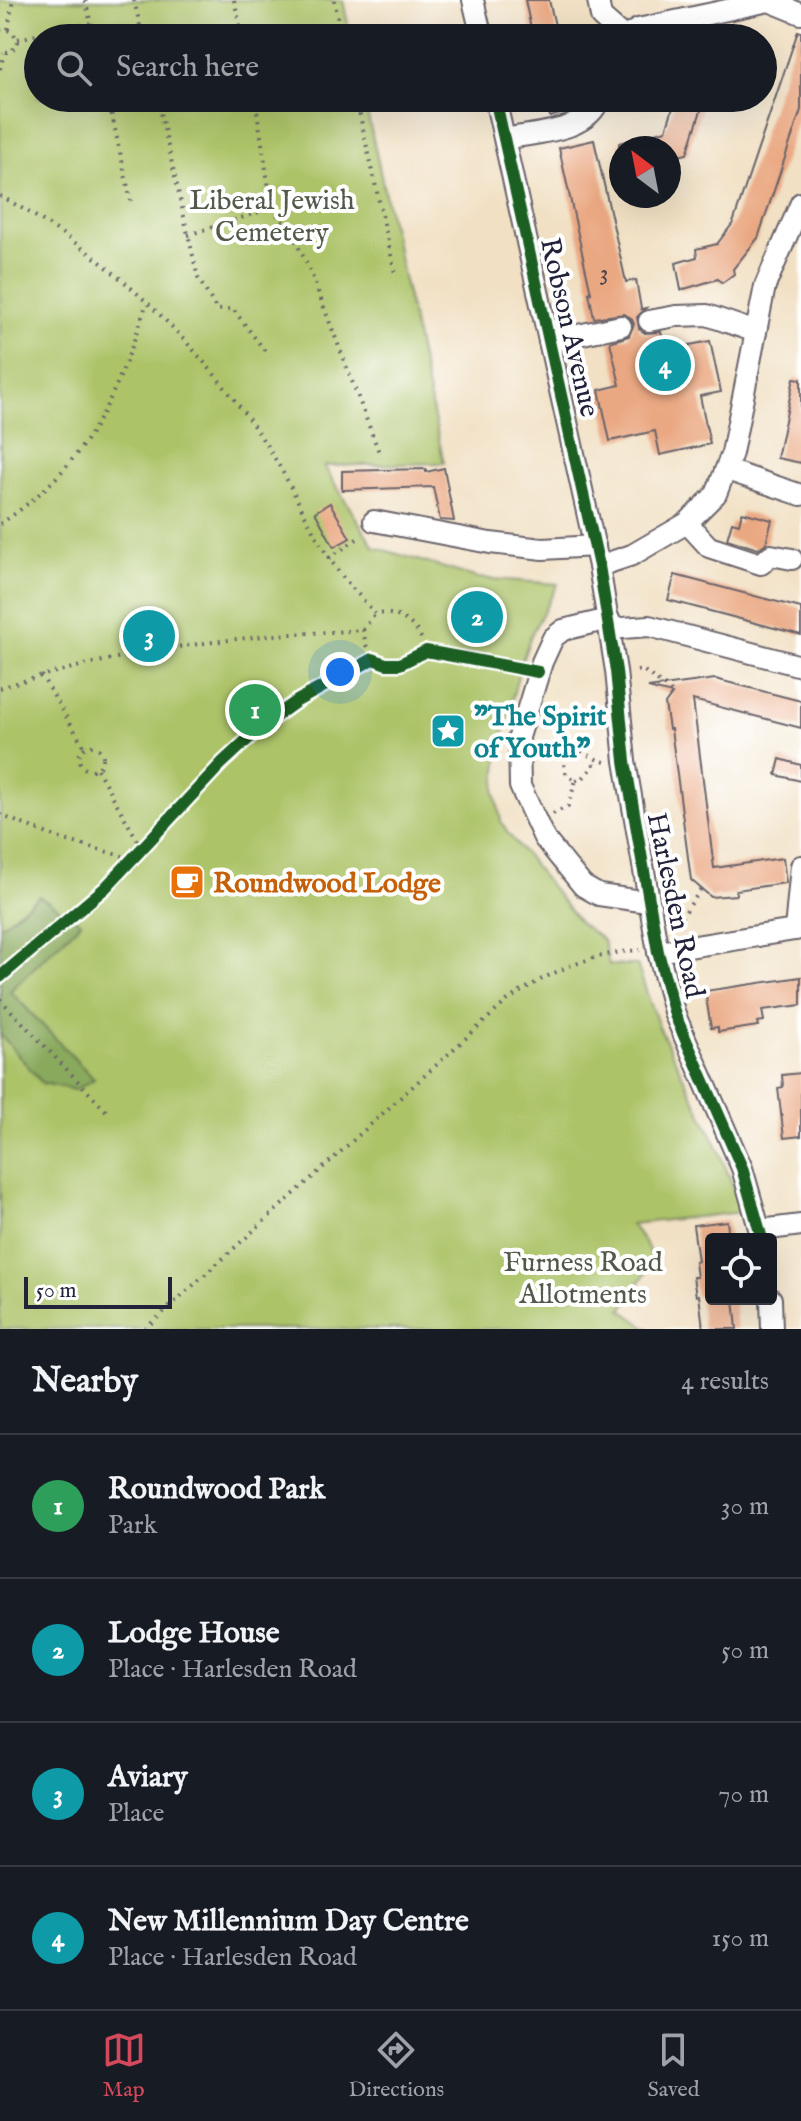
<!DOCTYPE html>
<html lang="en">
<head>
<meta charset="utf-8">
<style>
	body { margin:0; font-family:"IM FELL English",serif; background:#242831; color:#f1f3f6 }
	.controls { position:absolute; right:24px; bottom:24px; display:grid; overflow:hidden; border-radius:8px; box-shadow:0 8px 32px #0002 }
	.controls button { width:72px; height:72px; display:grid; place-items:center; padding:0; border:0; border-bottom:2px solid #363941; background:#171b24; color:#f1f3f6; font:40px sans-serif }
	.compass { position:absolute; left:609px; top:136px; width:72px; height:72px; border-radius:50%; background:#171b24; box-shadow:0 8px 32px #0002; rotate:328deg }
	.scale { position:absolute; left:24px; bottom:20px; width:148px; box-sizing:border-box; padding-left:8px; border:4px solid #22223b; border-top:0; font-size:22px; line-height:28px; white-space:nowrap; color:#22223b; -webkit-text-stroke:6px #fff; paint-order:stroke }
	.you { position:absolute; left:340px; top:672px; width:28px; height:28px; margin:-20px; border:6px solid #fff; border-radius:50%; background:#1a73e8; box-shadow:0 0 0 12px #1a73e833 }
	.badge { display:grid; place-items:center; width:52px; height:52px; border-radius:50%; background:#d1495b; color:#fff; font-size:26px; font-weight:700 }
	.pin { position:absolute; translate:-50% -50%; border:4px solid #fff; box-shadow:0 2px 8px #0006 }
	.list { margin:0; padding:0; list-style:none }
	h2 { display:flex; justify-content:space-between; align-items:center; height:104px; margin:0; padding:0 32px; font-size:34px }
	h2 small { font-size:26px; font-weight:400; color:#9ea1a6 }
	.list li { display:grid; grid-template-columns:52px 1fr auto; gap:24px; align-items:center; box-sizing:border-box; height:144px; padding:0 32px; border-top:2px solid #363941 }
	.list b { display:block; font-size:30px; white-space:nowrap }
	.list p { margin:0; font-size:26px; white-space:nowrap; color:#9ea1a6 }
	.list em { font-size:26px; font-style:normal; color:#9ea1a6 }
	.icon { flex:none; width:44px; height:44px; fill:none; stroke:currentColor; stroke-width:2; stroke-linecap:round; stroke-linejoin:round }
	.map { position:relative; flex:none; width:801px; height:1329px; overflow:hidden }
	.search { position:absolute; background:#171b24; box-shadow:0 8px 32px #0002; left:24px; right:24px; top:24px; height:88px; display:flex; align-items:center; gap:20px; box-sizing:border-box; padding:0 28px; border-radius:44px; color:#9ea1a6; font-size:30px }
	.sheet { height:680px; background:#171b24 }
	nav { display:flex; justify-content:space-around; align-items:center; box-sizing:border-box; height:112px; border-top:2px solid #363941; background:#171b24; font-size:22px; color:#9ea1a6 }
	nav a { display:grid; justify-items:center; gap:4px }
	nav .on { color:#d1495b }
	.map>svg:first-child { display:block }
</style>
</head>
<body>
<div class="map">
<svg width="801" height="1329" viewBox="0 0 801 1329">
	<rect width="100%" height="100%" fill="#fff"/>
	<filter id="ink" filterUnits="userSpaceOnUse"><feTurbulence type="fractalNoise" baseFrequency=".0125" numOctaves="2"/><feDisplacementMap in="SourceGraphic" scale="16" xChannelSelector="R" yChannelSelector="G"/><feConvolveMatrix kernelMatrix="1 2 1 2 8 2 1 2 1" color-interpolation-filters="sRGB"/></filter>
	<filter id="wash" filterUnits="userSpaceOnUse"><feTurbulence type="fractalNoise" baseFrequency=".006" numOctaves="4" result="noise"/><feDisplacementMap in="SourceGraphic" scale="32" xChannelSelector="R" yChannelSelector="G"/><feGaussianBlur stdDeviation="1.8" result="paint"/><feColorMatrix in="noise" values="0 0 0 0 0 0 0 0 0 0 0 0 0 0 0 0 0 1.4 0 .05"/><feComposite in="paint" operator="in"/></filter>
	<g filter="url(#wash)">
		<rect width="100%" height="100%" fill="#f1e0c3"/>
		<polygon fill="#acc368" stroke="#677252" stroke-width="2" points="0,0 343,0 351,38 38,38 38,98 364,98 444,463 324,466 374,547 478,578 558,584 531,635 520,667 499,753 495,791 501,821 508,833 579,922 603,940 609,965 637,965 659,1027 716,1143 743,1212 631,1224 647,1246 653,1262 622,1310 649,1329 0,1329"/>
		<polygon fill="#89a95c" stroke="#56664c" stroke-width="2" points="39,896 81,922 10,991 94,1079 75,1090 42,1083 0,1034 0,926"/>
		<g id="blocks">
			<g fill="#eaa882">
				<polygon points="525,0 549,0 558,38 533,38"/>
				<polygon points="798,31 801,32 801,110 758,238 733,269 734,274 722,283 718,279 681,290 676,263 697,257 696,249 717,244 733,223"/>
				<polygon points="546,98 570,98 573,110 550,117"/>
				<polygon points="676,98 705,98 687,154 669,158 669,148 619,148 619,143 666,130"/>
				<polygon points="594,140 626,282 636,280 641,309 646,308 637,317 639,329 645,333 661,332 665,350 710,341 721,392 700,396 710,444 660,455 655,431 610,441 599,390 620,385 610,342 629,336 634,324 631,318 624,314 594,318 589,293 591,293 559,148"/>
				<polygon points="794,378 801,379 801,463 777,458"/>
				<polygon points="444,468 454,521 440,520 433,487 342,490 342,471 426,469 426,472"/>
				<polygon points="330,503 350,538 334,547 315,512"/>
				<polygon points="742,512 772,520 766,543 758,549 727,539 732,522 739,524"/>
				<polygon points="675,575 801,608 801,635 668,600"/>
				<polygon points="466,602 492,607 488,631 461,626"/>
				<polygon points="715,679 801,701 801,728 693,700 714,868 783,858 786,883 736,890 736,895 711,897 691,880 671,729 669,729 665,704 672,694 648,688"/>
				<polygon points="780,759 801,765 801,781 776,775"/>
				<polygon points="801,977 801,1005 762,1010 764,1021 757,1022 758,1026 718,1032 718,1027 711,1028 705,991"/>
				<polygon points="801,1073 801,1136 784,1138 778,1088 783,1087 782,1075"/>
				<polygon points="727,1221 729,1239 711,1239 711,1299 734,1299 737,1329 706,1329 703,1328 699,1295 696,1296 693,1277 697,1277 695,1262 698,1261 693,1225"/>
			</g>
		</g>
	</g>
	<g filter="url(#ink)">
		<use href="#blocks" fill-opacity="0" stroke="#6a646b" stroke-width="2"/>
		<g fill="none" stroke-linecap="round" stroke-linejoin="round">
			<defs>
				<g id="minor">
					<polyline points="473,0 482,38"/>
					<polyline points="598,0 601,17 624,37"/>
					<polyline points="623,38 638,29 769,1 801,14"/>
					<polyline points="495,98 599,566 616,671 625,761 658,952 675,1015 742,1168 762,1239"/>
					<path d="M505,139C537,132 587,133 600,98"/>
					<polyline points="649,321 676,316 707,315 756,332"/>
					<polyline points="549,341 621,326"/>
					<polyline points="727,470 801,495"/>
					<polyline points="374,521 490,543 543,549 595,546"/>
					<polyline points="687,523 709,547 761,564 771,555 792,559"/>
					<polyline points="599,566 632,555 687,523 716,494 732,453 765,286 801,203"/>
					<polyline points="609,619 563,630 553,638 542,662 519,737 520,786 544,838 583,886 599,895 648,902"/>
					<polyline points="610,629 649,626 801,666"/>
					<polyline points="795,930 801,866"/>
					<polyline points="658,952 801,929"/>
					<polyline points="761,1230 801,1225"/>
					<polyline points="771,1299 772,1329"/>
				</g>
			</defs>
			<use href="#minor" stroke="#6a646b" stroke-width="24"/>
			<g stroke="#6a646b" stroke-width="4" stroke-dasharray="2 6" stroke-linecap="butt">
				<polyline points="134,0 143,38"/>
				<polyline points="234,0 243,38"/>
				<polyline points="334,0 342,38"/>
				<polyline points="91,23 94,38"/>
				<polyline points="8,29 13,0"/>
				<polyline points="0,30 5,29 13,32 18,42 11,52 0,52"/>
				<polyline points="18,39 91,23 85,0"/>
				<polyline points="0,69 4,53"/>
				<polyline points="108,98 131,201"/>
				<polyline points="157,98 198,278 217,310 233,309 265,351"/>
				<polyline points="356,98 395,273"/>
				<path d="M0,196C109,254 200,344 267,446C293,485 309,530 336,568C347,584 363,598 375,614C400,610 420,626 426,651"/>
				<polyline points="272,208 292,233 311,273 380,455"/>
				<polyline points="188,235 272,208 255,98"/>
				<path d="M0,524C86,467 115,400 146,305"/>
				<polyline points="329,558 357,539"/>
				<polyline points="363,630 375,614"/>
				<polyline points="637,671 643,670 673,693"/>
				<polyline points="41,675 85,748"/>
				<path d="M0,688C80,663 163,647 246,638C285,633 324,633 363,630L366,645L373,659"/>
				<path d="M547,713L569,751C582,748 592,760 606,762"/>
				<circle cx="91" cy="758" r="12"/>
				<polyline points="97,769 143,850"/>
				<polyline points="576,780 582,779 594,766 593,759"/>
				<path d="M553,814L568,806L576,780L567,776C563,765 563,761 569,751"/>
				<polyline points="0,815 61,839 133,859"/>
				<polyline points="681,926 682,917 701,889"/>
				<polyline points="0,999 108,1113"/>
				<path d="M145,1329L508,1000C549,972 589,954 640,950"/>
			</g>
			<use href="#minor" stroke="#fff" stroke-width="20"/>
			<defs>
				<g id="cycleway">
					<polyline points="495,98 599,566 616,671 625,761 658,952 675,1015 742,1168 762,1239"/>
					<polyline points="0,977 105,888 222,763 261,727 297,701 373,659 386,664 400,664 426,651 538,672"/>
				</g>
			</defs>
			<use href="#cycleway" stroke="#fff" stroke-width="17"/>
			<use href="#cycleway" stroke="#1b5e20" stroke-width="12"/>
		</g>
	</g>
	<defs>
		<symbol id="sight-square" viewBox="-11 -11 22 22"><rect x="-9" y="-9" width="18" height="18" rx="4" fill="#0f9aa8" stroke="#fff"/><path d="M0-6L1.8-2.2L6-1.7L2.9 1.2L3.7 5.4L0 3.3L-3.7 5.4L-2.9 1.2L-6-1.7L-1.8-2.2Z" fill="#fff"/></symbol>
		<symbol id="cafe-square" viewBox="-11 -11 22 22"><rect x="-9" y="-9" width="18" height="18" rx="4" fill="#e8710a" stroke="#fff"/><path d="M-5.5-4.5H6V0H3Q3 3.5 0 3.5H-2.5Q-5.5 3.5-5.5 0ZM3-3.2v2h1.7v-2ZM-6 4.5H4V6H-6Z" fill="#fff"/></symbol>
	</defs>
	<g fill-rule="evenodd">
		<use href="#sight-square" x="428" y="711" width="40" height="40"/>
		<use href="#cafe-square" x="167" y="862" width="40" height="40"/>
	</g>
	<g text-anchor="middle" stroke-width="8" stroke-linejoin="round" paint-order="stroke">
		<g font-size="24" fill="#54444d">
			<text x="604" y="280">3</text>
		</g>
		<g font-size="28" fill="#525a4b" stroke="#fff">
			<text x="272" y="209">Liberal Jewish<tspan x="272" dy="32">Cemetery</tspan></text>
			<text x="583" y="1271">Furness Road<tspan x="583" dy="32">Allotments</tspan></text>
		</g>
		<g font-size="28" fill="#22223b" stroke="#fff">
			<text transform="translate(571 327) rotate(77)" y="10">Robson Avenue</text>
			<text transform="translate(677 905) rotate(78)" y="10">Harlesden Road</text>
		</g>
		<g font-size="28" font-weight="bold" fill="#0d838f" stroke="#fff" text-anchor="start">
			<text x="474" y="725">"The Spirit<tspan x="474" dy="32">of Youth"</tspan></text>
		</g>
		<g font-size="28" font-weight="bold" fill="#c56008" stroke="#fff" text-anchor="start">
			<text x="213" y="892">Roundwood Lodge</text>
		</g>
	</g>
</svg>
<div class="controls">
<button><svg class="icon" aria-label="locate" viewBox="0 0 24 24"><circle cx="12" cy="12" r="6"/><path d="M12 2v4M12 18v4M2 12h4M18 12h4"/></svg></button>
</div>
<svg class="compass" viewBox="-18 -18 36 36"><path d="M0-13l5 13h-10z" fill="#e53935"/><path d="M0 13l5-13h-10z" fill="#9ea1a6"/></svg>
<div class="scale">50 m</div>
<div class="you"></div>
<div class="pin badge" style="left:255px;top:710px;background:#2e9e5b">1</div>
<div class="pin badge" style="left:477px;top:617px;background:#0f9aa8">2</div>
<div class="pin badge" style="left:149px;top:636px;background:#0f9aa8">3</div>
<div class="pin badge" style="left:665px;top:365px;background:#0f9aa8">4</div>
<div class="search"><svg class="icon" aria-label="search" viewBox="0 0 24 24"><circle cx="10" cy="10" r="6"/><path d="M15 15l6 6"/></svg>Search here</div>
</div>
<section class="sheet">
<h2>Nearby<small>4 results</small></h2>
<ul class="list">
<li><span class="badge" style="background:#2e9e5b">1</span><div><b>Roundwood Park</b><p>Park</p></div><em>30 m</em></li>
<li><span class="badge" style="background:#0f9aa8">2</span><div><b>Lodge House</b><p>Place · Harlesden Road</p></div><em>50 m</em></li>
<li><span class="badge" style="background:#0f9aa8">3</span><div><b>Aviary</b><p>Place</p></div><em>70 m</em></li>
<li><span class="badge" style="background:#0f9aa8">4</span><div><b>New Millennium Day Centre</b><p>Place · Harlesden Road</p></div><em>150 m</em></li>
</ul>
</section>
<nav>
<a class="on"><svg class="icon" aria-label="map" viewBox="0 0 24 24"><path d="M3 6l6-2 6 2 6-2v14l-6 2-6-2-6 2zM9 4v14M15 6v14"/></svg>Map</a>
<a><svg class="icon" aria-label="directions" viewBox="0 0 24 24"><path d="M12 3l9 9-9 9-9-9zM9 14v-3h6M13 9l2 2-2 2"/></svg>Directions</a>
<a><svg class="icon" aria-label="saved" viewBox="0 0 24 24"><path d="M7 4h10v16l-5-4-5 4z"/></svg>Saved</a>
</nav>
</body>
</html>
